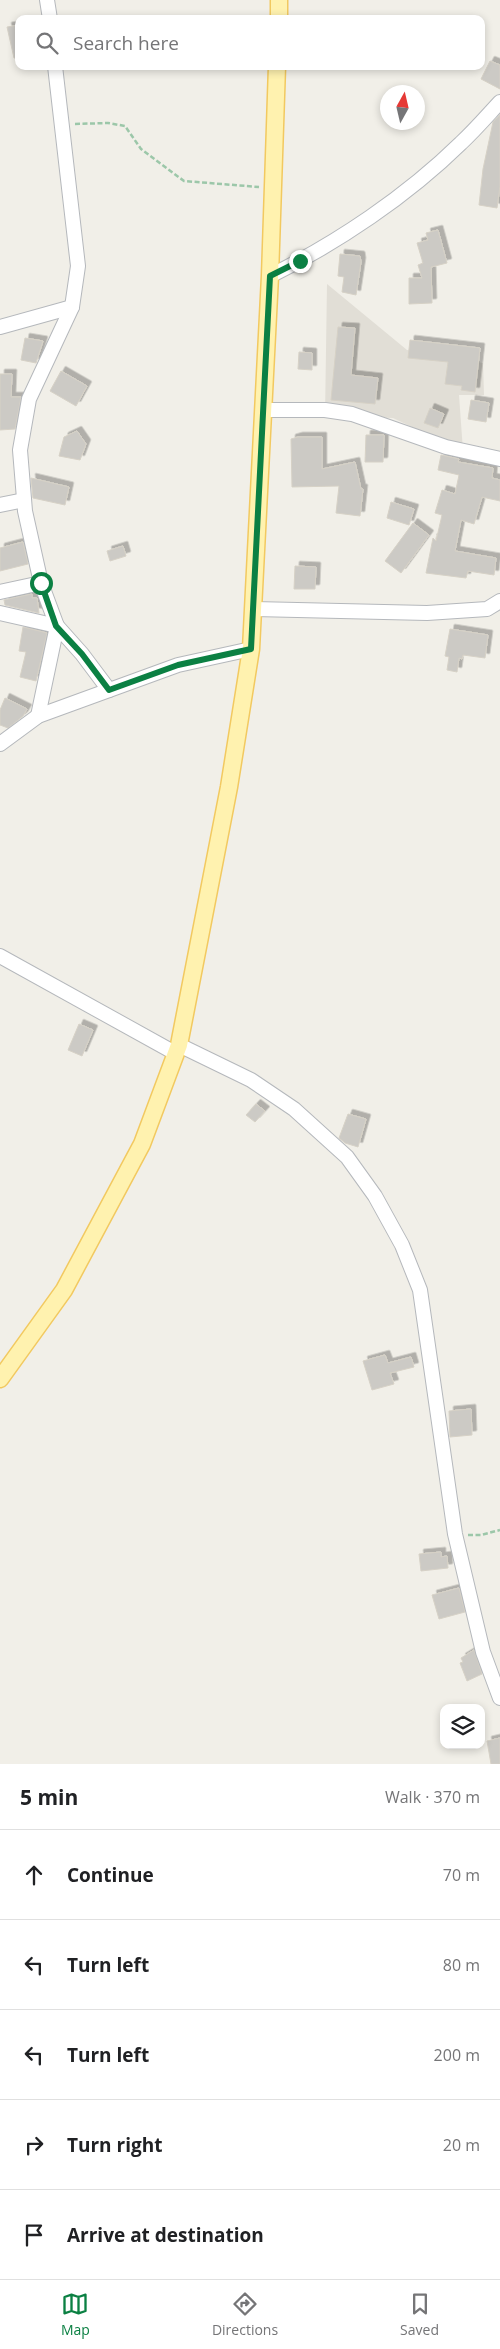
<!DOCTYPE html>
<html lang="en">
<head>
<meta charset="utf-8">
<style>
	body { margin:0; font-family:"Open Sans",sans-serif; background:#f2f2f2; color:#202124 }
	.controls { position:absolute; right:15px; bottom:15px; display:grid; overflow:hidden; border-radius:10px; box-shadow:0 2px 8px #0003 }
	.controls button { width:45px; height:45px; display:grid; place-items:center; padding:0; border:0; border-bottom:1px solid #e0e0e0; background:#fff; color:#202124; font:25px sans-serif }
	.compass { position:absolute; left:380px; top:85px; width:45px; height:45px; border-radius:50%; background:#fff; box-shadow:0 2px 8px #0003; rotate:8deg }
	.stop { position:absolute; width:15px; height:15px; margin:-11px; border:4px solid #0b8043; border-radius:50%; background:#fff }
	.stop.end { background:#0b8043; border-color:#fff; box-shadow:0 1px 5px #0008 }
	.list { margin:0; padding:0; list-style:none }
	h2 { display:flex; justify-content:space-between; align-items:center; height:65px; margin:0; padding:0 20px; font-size:21px }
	h2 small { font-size:16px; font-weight:400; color:#757577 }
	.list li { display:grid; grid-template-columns:32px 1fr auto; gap:15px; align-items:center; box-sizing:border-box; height:90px; padding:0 20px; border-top:1px solid #e0e0e0 }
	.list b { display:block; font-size:19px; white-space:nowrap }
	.list em { font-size:16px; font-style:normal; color:#757577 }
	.icon { flex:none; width:28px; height:28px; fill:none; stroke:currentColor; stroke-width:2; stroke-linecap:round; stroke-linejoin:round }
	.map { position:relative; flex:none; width:500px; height:1764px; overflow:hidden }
	.search { position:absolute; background:#fff; box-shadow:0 2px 8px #0003; left:15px; right:15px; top:15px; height:55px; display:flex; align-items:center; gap:12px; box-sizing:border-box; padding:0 18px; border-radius:10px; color:#757577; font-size:19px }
	.sheet { height:515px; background:#fff }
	nav { display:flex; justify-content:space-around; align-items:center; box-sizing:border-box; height:70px; border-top:1px solid #e0e0e0; background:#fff; font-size:14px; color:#757577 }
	nav a { display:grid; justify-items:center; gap:2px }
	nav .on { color:#0b8043 }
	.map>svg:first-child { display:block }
</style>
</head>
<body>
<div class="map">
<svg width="500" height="1764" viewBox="0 0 500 1764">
	<defs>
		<filter id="shadow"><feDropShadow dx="4.5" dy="-4.5" stdDeviation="0" flood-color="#0004"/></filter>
	</defs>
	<rect width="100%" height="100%" fill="#f1efe8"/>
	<polygon fill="#e1ded6" points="327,284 407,350 483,363 484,395 459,395 463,451 393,418 325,416"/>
	<g fill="#cccac5" stroke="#d6d1c6" filter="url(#shadow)">
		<polygon points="19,25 19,58 14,58 7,27"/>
		<polygon points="490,61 500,65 500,89 481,79"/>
		<polygon points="500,115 500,186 497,208 479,205 483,169 493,122"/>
		<polygon points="438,230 447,263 431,267 432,303 409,304 409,278 422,278 418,265 423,263 417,243 428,240 426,233"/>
		<polygon points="340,254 360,256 361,262 356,295 342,292 344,277 338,276"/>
		<polygon points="338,327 355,328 351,375 378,378 375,404 331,400"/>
		<polygon points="25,338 43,341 36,363 21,360"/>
		<polygon points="410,340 480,348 475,392 461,390 462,386 445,384 448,362 408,358"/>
		<polygon points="299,352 312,353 312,370 298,369"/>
		<polygon points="61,371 87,386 76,406 50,391"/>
		<polygon points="0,374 12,374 11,397 21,397 15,429 0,430"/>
		<polygon points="471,400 489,403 486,422 468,419"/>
		<polygon points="430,408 444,414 438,428 424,423"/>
		<polygon points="77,431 86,444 80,460 59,456 64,437"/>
		<polygon points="366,435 384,435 383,462 365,462"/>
		<polygon points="298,437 322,437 322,469 355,462 361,489 363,489 360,516 336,513 339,486 292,487 291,439"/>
		<polygon points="441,455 459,459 458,462 493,468 492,478 500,480 500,501 482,497 474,524 461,520 455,551 496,558 494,575 468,571 466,578 426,573 433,538 436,541 442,515 435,513 442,490 455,494 459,475 438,470"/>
		<polygon points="31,478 69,487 65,505 33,498"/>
		<polygon points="391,502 414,509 409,525 387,518"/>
		<polygon points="413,523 429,535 401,573 385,561"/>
		<polygon points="23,542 28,564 0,571 0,548"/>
		<polygon points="123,546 126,556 110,561 107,551"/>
		<polygon points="295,566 316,567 315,589 294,589"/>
		<polygon points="32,594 32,598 37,598 39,613 5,605 4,600"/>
		<polygon points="23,627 47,633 36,681 20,677 26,652 19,651"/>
		<polygon points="450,629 488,635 485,658 463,655 462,659 459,658 457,672 447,670 449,657 445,656"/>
		<polygon points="5,698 27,709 23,716 8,728 0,725 0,710"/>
		<polygon points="79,1024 93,1030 82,1056 68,1050"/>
		<polygon points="256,1104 265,1111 255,1122 246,1115"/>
		<polygon points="348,1114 366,1119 358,1147 345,1143 339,1138"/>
		<polygon points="385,1355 388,1363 411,1357 414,1367 390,1373 394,1384 372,1390 363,1361"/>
		<polygon points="471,1409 472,1435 450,1437 449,1411"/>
		<polygon points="441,1552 441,1557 447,1556 448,1568 421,1571 419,1554"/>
		<polygon points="459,1588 465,1612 439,1619 432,1595"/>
		<polygon points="474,1650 482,1674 467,1681 460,1663 463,1662 461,1658"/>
		<polygon points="500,1738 500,1764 491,1764 487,1741"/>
	</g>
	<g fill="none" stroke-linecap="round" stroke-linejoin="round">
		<defs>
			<g id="minor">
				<polyline points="47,0 50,19"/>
				<path d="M270,276C337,243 407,196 461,143C475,130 487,116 500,102"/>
				<polyline points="0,327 72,307"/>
				<polyline points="263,410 325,410 352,414 446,447 500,459"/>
				<polyline points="0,505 24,500"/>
				<polyline points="0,592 41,583"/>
				<polyline points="254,609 427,613 487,609 500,601"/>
				<polyline points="0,613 57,626 82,654 109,690"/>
				<polyline points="38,716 57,626 41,583 25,511 20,450 29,399 72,307 78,266 55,66"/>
				<polyline points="0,744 38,716 178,665 251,649"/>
				<polyline points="0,956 175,1053"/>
				<polyline points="179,1045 251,1080 294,1109 347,1157 375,1196 402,1245 420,1290 455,1534 483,1652 500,1698"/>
			</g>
			<g id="major">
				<polyline points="279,19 279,0"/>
				<polyline points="0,1379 64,1290 142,1144 179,1045 229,787 251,649 270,276 277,66"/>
			</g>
		</defs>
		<use href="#minor" stroke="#b5b8bc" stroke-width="16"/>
		<use href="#major" stroke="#f2c960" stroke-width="19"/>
		<g stroke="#9cc7a9" stroke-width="2.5" stroke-dasharray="5 2.5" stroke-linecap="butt">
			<polyline points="75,124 108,123 125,126 141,149 184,181 259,187"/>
			<polyline points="468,1535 481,1535 500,1530"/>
		</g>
		<use href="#minor" stroke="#fff" stroke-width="14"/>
		<use href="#major" stroke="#fff2af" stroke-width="16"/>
	</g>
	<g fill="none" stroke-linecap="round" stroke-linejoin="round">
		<polyline stroke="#0b8043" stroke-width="6" points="41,583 56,626 82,654 109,690 178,665 251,649 270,276 300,261"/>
	</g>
</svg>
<div class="controls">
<button><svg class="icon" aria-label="layers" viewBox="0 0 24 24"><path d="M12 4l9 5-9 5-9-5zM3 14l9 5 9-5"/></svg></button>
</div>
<svg class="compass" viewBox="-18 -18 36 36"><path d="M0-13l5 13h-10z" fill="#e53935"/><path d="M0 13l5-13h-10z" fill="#757577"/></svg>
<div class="stop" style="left:41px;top:583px"></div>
<div class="stop end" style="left:300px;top:261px"></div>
<div class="search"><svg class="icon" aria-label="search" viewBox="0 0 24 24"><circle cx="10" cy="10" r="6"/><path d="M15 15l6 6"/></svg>Search here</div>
</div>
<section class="sheet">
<h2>5 min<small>Walk · 370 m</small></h2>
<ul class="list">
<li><svg class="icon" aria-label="ahead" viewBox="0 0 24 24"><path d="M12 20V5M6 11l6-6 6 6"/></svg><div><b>Continue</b></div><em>70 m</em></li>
<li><svg class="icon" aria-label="left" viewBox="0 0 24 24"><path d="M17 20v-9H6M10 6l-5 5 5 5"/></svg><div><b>Turn left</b></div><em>80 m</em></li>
<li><svg class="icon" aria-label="left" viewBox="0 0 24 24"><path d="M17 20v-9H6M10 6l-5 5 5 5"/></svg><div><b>Turn left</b></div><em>200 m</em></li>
<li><svg class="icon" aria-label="right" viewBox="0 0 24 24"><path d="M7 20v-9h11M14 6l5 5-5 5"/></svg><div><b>Turn right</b></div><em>20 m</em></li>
<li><svg class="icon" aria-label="arrive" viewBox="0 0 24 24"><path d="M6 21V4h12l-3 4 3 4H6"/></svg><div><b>Arrive at destination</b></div></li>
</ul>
</section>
<nav>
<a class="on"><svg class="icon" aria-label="map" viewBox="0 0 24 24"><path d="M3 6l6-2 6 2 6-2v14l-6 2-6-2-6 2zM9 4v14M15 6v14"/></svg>Map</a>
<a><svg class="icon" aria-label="directions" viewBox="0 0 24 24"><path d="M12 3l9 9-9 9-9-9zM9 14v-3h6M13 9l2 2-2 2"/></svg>Directions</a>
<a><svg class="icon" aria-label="saved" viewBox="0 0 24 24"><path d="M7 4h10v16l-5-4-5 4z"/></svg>Saved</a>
</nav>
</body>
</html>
